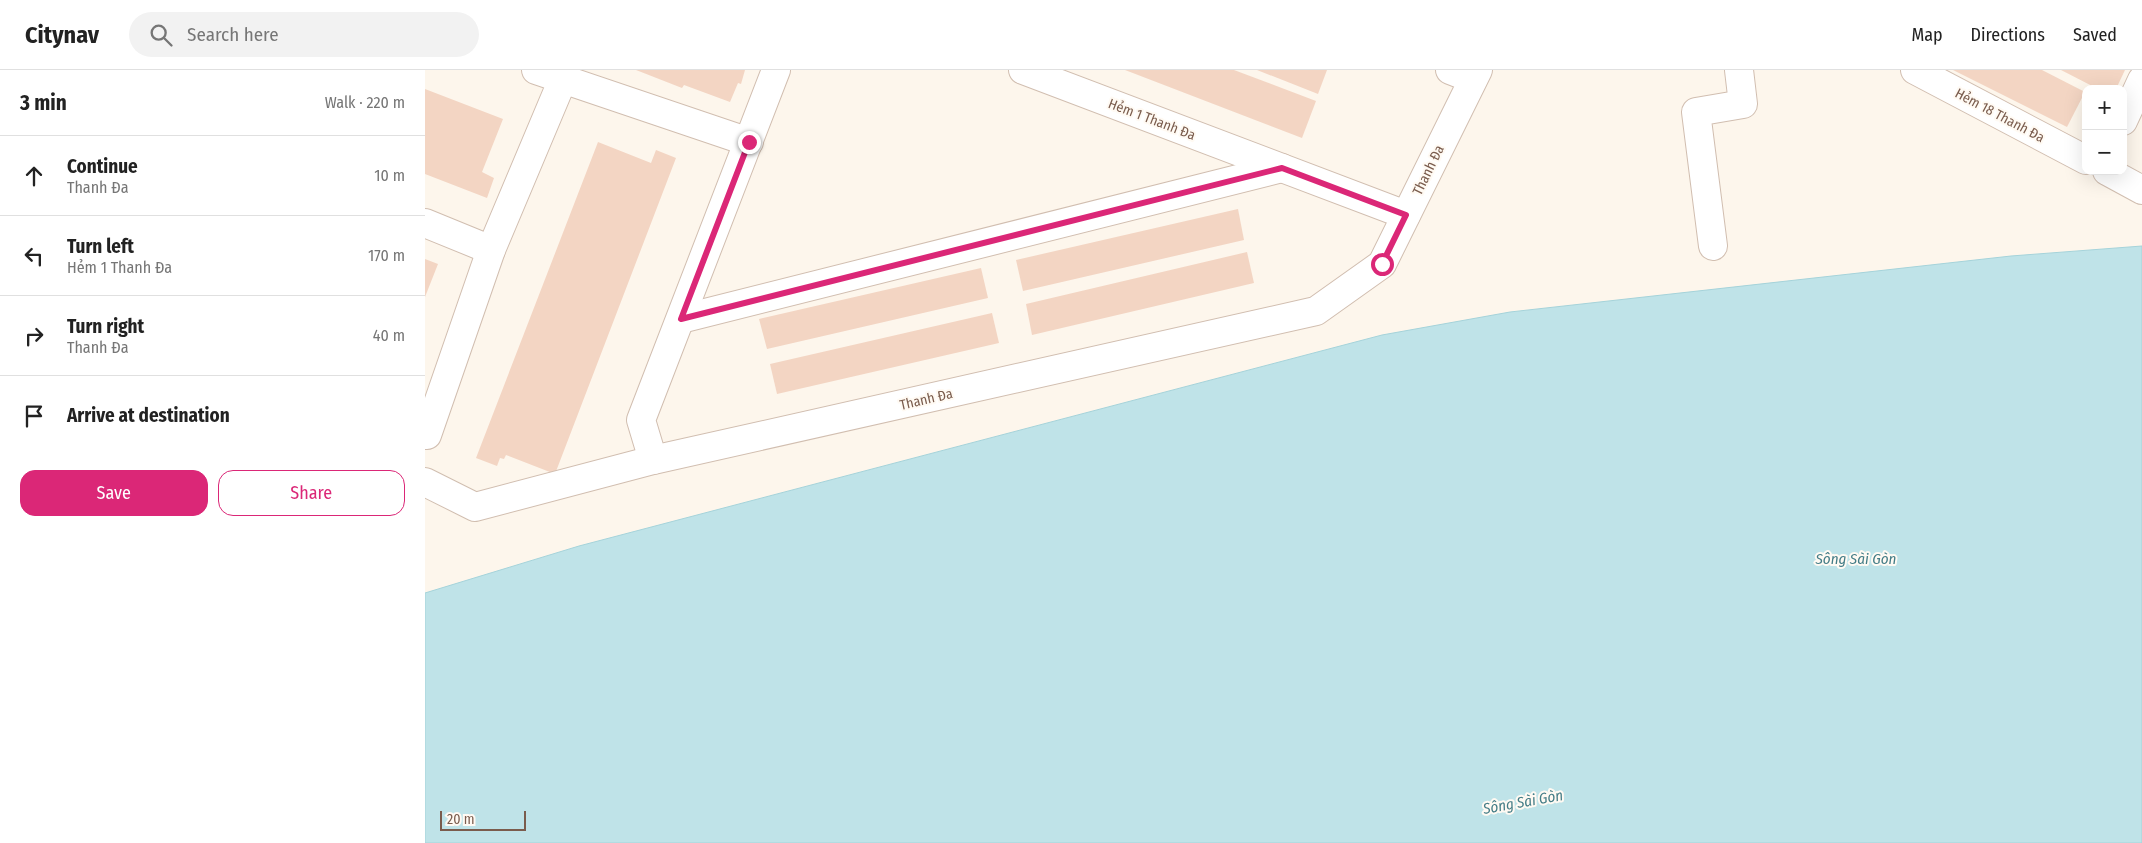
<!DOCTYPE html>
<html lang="en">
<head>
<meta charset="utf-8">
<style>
	body { margin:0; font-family:"Fira Sans Condensed",sans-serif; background:#f2f2f2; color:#222 }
	.controls { position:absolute; right:15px; top:15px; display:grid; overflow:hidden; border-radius:10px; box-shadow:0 5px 20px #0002 }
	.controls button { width:45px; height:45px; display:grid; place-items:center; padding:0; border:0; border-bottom:1px solid #e0e0e0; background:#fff; color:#222; font:25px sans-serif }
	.scale { position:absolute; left:15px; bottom:12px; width:86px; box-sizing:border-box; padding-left:5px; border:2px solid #7a5c4d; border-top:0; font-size:14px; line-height:18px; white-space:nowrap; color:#7a5c4d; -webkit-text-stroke:4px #fffaf3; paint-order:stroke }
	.stop { position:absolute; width:15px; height:15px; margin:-11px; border:4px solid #db2777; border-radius:50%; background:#fff }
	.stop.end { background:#db2777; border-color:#fff; box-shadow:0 1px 5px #0008 }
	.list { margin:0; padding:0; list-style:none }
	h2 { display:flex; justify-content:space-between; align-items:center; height:65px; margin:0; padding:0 20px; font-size:21px }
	h2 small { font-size:16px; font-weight:400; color:#767676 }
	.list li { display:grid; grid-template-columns:32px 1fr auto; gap:15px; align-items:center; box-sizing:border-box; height:80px; padding:0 20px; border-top:1px solid #e0e0e0 }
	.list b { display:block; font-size:19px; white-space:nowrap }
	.list p { margin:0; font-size:16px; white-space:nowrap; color:#767676 }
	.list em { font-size:16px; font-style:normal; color:#767676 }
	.actions { display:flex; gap:10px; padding:15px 20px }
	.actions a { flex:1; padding:11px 0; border:1px solid #db2777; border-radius:15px; text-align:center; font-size:18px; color:#db2777 }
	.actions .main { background:#db2777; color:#fff }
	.icon { flex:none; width:28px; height:28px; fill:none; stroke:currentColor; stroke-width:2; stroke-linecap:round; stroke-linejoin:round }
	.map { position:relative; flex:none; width:1717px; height:773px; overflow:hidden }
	header { display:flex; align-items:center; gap:30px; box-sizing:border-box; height:70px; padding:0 25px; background:#fff; border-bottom:1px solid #e0e0e0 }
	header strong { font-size:24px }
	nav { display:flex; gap:28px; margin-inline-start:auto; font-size:18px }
	.search { width:350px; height:45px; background:#f2f2f2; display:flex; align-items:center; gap:12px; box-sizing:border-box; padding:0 18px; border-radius:28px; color:#767676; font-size:19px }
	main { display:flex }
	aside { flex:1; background:#fff }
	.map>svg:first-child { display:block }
</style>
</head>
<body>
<header>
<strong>Citynav</strong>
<div class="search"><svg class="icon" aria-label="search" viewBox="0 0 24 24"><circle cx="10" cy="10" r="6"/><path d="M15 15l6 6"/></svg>Search here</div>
<nav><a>Map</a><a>Directions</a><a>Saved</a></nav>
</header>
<main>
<aside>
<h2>3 min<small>Walk · 220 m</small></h2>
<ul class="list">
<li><svg class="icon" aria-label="ahead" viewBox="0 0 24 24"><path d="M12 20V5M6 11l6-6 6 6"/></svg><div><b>Continue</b><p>Thanh Đa</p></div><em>10 m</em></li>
<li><svg class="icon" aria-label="left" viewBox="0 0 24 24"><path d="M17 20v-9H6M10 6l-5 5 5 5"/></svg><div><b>Turn left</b><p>Hẻm 1 Thanh Đa</p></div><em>170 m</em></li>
<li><svg class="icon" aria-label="right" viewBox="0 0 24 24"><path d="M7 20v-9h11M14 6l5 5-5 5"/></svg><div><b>Turn right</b><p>Thanh Đa</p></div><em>40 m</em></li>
<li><svg class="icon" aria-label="arrive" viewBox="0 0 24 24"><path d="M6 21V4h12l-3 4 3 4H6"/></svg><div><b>Arrive at destination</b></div></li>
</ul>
<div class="actions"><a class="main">Save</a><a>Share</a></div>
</aside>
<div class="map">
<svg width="1717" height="773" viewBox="0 0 1717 773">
	<rect width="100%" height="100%" fill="#fdf6ec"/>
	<polygon fill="#bfe3e8" stroke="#a5d3da" points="1717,176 1717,773 0,773 0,523 154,476 957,265 1085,242 1586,186"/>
	<g fill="#f3d5c3">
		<polygon points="211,0 320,0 316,14 313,13 305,32 259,15 257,18"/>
		<polygon points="700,0 809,0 891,31 877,68"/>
		<polygon points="832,0 902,0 893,24"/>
		<polygon points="1528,0 1617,0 1660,22 1642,57"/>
		<polygon points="1636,0 1700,0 1691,19 1673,19"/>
		<polygon points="0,19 78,49 57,102 69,108 62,128 0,104"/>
		<polygon points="173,72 226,93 231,80 251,88 130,404 81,385 79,389 75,388 72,396 51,388"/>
		<polygon points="813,139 819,170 598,221 591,190"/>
		<polygon points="822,182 829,213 607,265 601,234"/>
		<polygon points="0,189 13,194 0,227"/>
		<polygon points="556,198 563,228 342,279 334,249"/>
		<polygon points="567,243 574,273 352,324 345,294"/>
	</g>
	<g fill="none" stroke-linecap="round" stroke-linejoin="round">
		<defs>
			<g id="minor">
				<polyline points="111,0 324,72"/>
				<polyline points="598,0 981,145"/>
				<polyline points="1025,0 1048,9"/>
				<polyline points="1490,0 1661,90"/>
				<polyline points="1698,51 1717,10"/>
				<polyline points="1682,101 1717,120"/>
				<polyline points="0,153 66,180"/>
				<polyline points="1288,176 1271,42 1318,34 1314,0"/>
				<polyline points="256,249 857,98"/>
				<polyline points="2,365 66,180 138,9"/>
				<polyline points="228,390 216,350 351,0"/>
				<polyline points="0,412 50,437 228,390 891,241 957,194 1053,0"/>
			</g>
		</defs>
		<use href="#minor" stroke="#d1beb0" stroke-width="30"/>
		<use href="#minor" stroke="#fff" stroke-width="28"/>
	</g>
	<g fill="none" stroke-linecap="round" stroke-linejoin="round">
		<polyline stroke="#db2777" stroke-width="6" points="324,72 256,249 857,98 981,145 957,194"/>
	</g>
	<g text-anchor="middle" stroke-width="4" stroke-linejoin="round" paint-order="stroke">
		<g font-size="14" fill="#7a5c4d" stroke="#fffaf3">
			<text transform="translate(1575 45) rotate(28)" y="5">Hẻm 18 Thanh Đa</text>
			<text transform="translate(727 49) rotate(21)" y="5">Hẻm 1 Thanh Đa</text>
			<text transform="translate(1003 100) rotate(-64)" y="5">Thanh Đa</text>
			<text transform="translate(501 329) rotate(-13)" y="5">Thanh Đa</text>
		</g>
		<g font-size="15" font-style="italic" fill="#437c86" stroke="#fffaf3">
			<text x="1431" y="494">Sông Sài Gòn</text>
			<text transform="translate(1098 732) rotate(-10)" y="5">Sông Sài Gòn</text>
		</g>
	</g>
</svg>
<div class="controls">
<button>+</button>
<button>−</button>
</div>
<div class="scale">20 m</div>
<div class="stop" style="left:957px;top:194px"></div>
<div class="stop end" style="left:324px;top:72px"></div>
</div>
</main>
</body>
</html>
